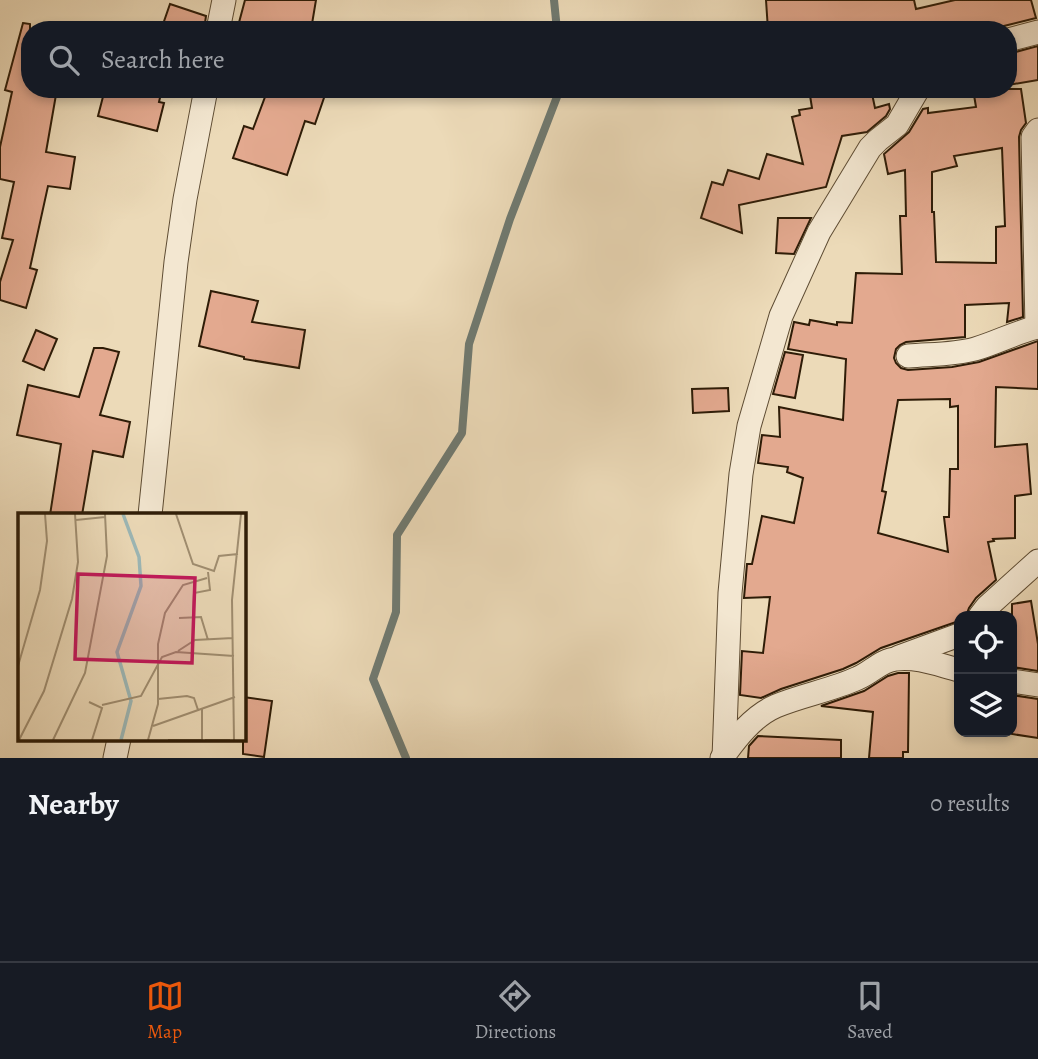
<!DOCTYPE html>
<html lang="en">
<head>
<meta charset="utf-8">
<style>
	body { margin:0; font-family:Alegreya,serif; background:#242831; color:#f1f3f6 }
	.controls { position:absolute; right:21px; bottom:21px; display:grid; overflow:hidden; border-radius:14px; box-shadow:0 4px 10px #0003 }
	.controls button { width:63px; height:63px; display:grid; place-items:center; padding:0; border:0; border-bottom:2px solid #363941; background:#171b24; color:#f1f3f6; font:35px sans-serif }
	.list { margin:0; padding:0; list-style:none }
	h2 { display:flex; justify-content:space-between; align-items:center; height:91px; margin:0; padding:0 28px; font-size:30px }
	h2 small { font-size:23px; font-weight:400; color:#9ea1a6 }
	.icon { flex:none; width:38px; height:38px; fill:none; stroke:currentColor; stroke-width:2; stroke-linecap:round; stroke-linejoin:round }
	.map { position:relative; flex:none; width:1038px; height:758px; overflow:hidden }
	.search { position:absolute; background:#171b24; box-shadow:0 4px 10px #0003; left:21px; right:21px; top:21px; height:77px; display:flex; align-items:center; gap:18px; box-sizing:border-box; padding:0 24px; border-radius:28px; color:#9ea1a6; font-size:26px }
	.sheet { height:203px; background:#171b24 }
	nav { display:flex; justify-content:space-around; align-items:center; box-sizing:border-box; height:98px; border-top:2px solid #363941; background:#171b24; font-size:19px; color:#9ea1a6 }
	nav a { display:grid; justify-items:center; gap:4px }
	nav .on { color:#ea580c }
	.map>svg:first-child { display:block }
</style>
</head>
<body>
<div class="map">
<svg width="1038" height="758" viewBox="0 0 1038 758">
	<rect width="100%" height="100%" fill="#ecdab8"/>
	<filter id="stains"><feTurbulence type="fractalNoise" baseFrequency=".00286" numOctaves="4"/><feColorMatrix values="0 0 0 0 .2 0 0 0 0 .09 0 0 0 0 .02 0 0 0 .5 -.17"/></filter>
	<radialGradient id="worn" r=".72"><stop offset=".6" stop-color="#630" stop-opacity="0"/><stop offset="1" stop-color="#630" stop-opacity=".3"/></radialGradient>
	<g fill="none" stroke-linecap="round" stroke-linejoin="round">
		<g stroke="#707a71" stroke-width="8">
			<polyline points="554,0 557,30"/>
			<polyline points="406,758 373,679 396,612 397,535 462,433 469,344 510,219 560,89"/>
		</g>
	</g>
	<g fill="#e3a98f" stroke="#2e1c07" stroke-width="2" fill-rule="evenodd">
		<polygon points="245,0 316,0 311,30 237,30"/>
		<polygon points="766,0 914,0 916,9 955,0 1031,0 1036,18 1004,26 999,30 768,30"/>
		<polygon points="170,4 206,16 204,30 161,30"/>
		<polygon points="23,23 30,24 30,89 57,89 46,152 75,157 70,189 48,186 30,268 37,270 26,308 0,300 0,282 13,240 2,238 14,182 0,179 0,147 12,92 5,90"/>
		<polygon points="1038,46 1038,80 1008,85 1008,54"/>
		<polygon points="105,89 162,89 159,102 164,103 157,131 98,116"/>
		<polygon points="268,89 327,89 315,124 305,121 287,175 233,158 244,126 253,129"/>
		<polygon points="809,89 845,89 846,94 871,89 875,108 889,104 890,109 886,116 867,132 842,136 826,187 739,205 742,233 701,218 712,182 723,185 728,170 759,179 767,154 803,164 792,117 800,115 799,110 812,108"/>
		<path d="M973,89H1021L1026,123L1021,130L1019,137L1023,317L1007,322L1009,303L965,305V337L906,342L900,345L896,349L894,358L896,363L901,368L908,370L952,367L979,362L1038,341V389L996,387L995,447L1027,444L1031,494L1015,496V538L993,539L994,541L988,542L996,580L976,598L969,608L966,616H959V621L881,648L856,663L843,669L781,689L761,698L740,695L742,651L763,653L770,597L744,598L747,564H752L762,516L794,523L803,478L787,472L788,467L758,463L762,435L780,437L779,407L843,420L846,359L788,349L794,322L809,325L810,320L837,325V322L852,323L856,273L902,274L900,216H906L905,170L888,174L884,154L909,132L923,109L928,108V113L976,107ZM1002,148L1005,226L996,227V263L936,262L934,212H932V172L957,166L954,156ZM950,399V407L958,406V469H950L949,517H944L948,552L878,533L886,492L882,491L898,400Z"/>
		<polygon points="778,218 811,218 794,254 776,253"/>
		<polygon points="211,291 258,301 252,322 305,330 299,368 244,359 244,357 199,346"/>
		<polygon points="36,330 57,339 44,370 23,361"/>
		<polygon points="94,348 103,348 119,352 100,415 130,422 123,457 93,451 82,515 50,515 61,444 17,435 28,385 79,397"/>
		<polygon points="785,352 803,355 795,398 773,394"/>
		<polygon points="728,388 729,411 693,413 692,389"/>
		<polygon points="1031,601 1038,644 1038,671 1012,667 1012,604"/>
		<polygon points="898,673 909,673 908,752 903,752 903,758 869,758 873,712 821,706 864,691 888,676"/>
		<polygon points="1012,695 1038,699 1038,738 1012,734"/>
		<polygon points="243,697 272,701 264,757 243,754"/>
		<polygon points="758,736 841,740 841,758 748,758 749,746"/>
	</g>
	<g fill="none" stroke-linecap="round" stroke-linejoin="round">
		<defs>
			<g id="street">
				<polyline points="218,30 224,0"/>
				<polyline points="1008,40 1038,32"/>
				<polyline points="1037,327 1033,137 1038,130"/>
				<path d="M908,356C930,354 953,355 975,349C996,343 1016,332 1038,327"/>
				<polyline points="150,515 176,262 185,199 206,89"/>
				<polyline points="980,616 987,607 1038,561"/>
				<polyline points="899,657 959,635"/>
				<polyline points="1012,681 1038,685"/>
				<polyline points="115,758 119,739"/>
				<path d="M722,758C736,738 753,716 776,706C802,695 832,690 858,678C871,673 881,660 896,659C917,656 939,665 959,670"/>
				<polyline points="724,758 730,593 741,474 749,426 781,316 819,232 870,148 878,140 897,125 918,89"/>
			</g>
		</defs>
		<use href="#street" stroke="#5e4c33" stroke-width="25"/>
		<use href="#street" stroke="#f3e7d1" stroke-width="23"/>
	</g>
	<g transform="translate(18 513)">
		<rect width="228" height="228" fill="#ecdab8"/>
		<path fill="none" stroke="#9cb8b7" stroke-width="3.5" d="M103,227L113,188L99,139L123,73L121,44L105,1"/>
		<path fill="none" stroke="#a08e71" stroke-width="2" d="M158,1L175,51L196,58L201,43L220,41M58,7L87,4M175,102L176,80L192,77L190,59M161,105L183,104L190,127M160,138L177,127L215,125M0,153L22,77L29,28L27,1M140,186L169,183L176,185L180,197M71,189L84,195L74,227M84,192L123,183L144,144L158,139L216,143M184,196V227M135,213L217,184M1,227L26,178L54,86L60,49L57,1M35,227L67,160L89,43L87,1M130,227L140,191V131L147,100L165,72L189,65M150,227H183M187,227H212M216,227L214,87L223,1"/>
		<path fill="#c2185b" fill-opacity="0.15" stroke="#c2185b" stroke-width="3.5" d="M60,61L177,65L174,150L57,146Z"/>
		<rect width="228" height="228" fill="none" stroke="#2e1c07" stroke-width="3.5"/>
	</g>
	<rect width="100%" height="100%" filter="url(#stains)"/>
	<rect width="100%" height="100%" fill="url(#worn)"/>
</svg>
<div class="controls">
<button><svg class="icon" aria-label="locate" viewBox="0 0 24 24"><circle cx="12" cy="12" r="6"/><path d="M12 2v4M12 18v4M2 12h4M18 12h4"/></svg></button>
<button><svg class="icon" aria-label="layers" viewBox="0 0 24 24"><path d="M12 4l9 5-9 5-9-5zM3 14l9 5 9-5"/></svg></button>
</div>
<div class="search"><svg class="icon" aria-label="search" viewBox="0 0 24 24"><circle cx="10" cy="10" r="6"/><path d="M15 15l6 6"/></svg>Search here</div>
</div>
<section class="sheet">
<h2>Nearby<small>0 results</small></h2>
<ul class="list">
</ul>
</section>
<nav>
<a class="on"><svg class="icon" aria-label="map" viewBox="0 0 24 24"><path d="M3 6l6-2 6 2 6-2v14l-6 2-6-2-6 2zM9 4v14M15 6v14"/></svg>Map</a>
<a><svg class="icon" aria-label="directions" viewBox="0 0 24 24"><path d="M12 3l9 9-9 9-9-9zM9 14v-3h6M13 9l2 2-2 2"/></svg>Directions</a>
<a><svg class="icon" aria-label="saved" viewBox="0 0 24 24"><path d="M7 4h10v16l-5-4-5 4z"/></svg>Saved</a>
</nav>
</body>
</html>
